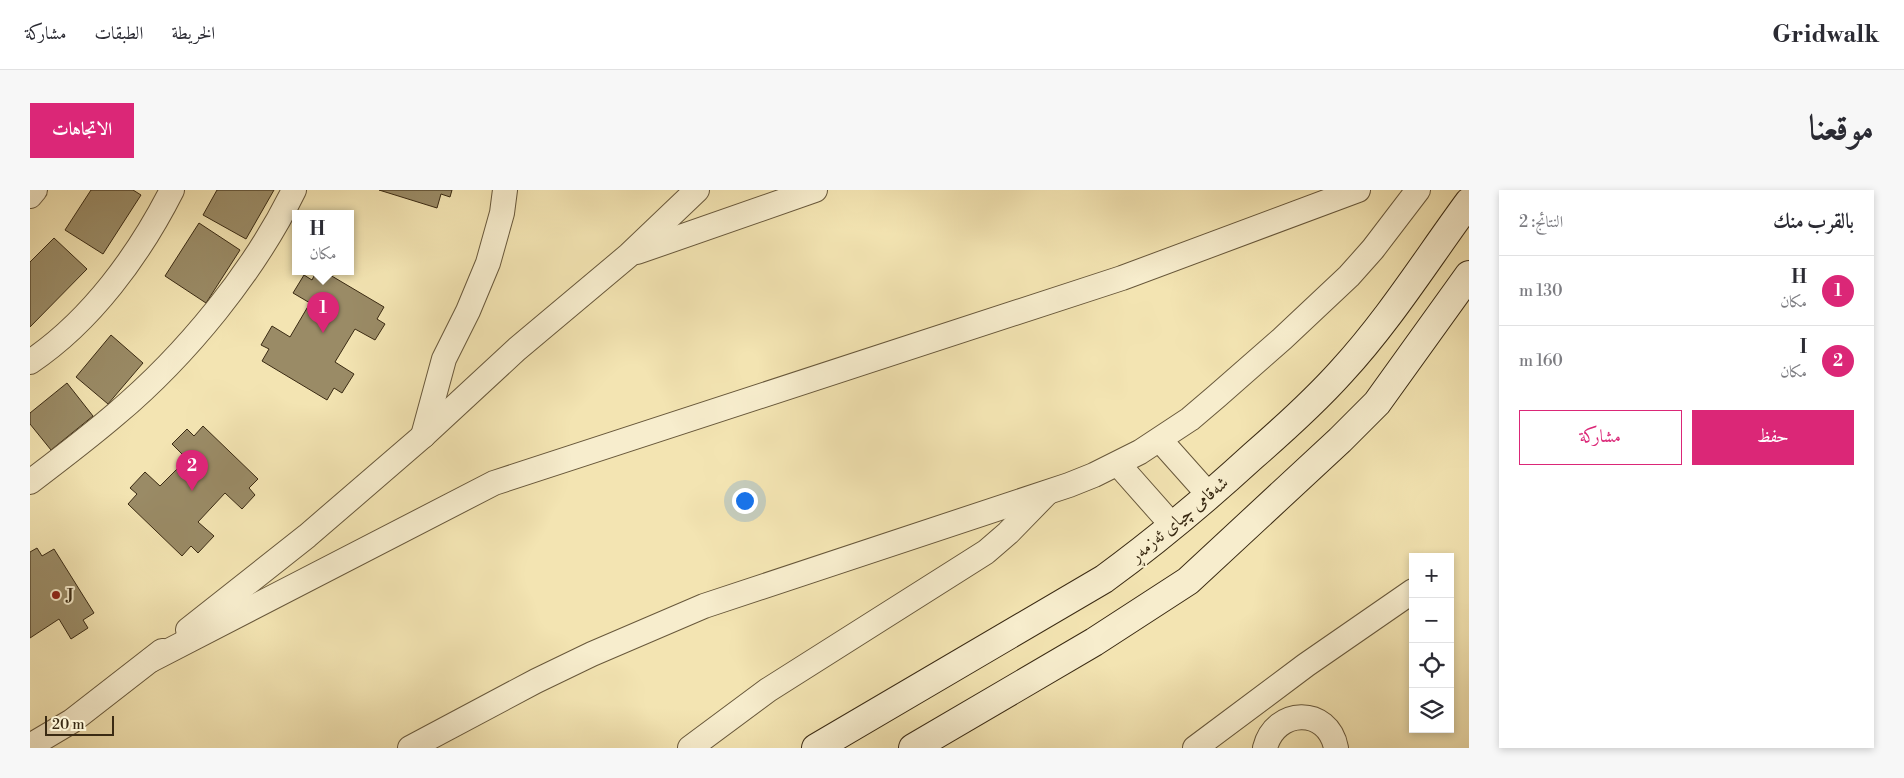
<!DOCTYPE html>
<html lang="ar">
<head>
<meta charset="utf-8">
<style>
	body { margin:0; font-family:"Libre Bodoni",Amiri,serif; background:#f7f7f7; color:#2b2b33; direction:rtl }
	.controls { position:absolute; right:15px; bottom:15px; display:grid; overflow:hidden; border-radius:0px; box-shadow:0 2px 8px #0003 }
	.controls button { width:45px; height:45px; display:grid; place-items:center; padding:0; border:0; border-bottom:1px solid #e1e1e2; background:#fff; color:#2b2b33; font:25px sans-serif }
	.scale { position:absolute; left:15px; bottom:12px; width:69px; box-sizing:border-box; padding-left:5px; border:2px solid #3a2a13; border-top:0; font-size:14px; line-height:18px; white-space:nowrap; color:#3a2a13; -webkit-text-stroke:4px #f7edcd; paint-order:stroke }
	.you { position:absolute; left:714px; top:310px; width:18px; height:18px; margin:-12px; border:4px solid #fff; border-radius:50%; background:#1a73e8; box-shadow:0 0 0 8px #1a73e833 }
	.badge { display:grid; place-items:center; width:32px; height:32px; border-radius:50%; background:#db2777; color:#fff; font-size:16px; font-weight:700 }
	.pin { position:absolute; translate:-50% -41px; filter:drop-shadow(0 1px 2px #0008) }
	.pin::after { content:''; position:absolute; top:26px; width:18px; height:15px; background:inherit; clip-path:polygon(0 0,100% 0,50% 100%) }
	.popup { position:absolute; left:262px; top:20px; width:62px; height:65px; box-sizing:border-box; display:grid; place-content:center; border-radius:0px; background:#fff; filter:drop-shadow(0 1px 4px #0005); font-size:16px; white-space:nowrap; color:#7c7c81 }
	.popup b { font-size:19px; color:#2b2b33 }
	.popup::after { content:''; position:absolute; left:50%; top:100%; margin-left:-10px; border:10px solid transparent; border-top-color:#fff }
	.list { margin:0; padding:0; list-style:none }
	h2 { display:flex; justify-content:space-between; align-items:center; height:65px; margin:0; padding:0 20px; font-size:21px }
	h2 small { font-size:16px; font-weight:400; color:#7c7c81 }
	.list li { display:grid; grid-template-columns:32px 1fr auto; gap:15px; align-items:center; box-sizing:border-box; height:70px; padding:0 20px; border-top:1px solid #e1e1e2 }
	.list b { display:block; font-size:19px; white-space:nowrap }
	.list p { margin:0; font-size:16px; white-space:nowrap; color:#7c7c81 }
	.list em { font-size:16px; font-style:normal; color:#7c7c81 }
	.actions { display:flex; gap:10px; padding:15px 20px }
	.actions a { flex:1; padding:11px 0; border:1px solid #db2777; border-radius:0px; text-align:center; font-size:18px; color:#db2777 }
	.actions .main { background:#db2777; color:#fff }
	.icon { flex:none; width:28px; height:28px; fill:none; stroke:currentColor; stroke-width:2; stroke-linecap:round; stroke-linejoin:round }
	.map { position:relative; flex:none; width:1439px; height:558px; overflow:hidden; direction:ltr; border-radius:0px }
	header { display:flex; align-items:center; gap:30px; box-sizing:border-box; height:70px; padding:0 25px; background:#fff; border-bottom:1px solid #e1e1e2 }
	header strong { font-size:24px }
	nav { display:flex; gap:28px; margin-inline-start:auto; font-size:18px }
	.intro { display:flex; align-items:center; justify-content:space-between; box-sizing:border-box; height:120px; padding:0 30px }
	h1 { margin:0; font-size:35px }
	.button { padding:12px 22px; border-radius:0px; background:#db2777; color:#fff; font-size:18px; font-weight:700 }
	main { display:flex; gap:30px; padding:0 30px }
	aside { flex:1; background:#fff; border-radius:0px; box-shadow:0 2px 8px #0003 }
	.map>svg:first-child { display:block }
</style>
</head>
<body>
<header>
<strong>Gridwalk</strong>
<nav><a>الخريطة</a><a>الطبقات</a><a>مشاركة</a></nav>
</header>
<div class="intro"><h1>موقعنا</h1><a class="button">الاتجاهات</a></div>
<main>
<aside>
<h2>بالقرب منك<small>النتائج: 2</small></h2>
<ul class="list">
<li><span class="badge">1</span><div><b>H</b><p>مكان</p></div><em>130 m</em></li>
<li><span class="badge">2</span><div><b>I</b><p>مكان</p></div><em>160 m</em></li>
</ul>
<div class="actions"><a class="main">حفظ</a><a>مشاركة</a></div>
</aside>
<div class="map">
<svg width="1439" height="558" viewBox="0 0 1439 558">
	<rect width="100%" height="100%" fill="#f3e4b2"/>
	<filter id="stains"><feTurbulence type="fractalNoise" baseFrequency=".004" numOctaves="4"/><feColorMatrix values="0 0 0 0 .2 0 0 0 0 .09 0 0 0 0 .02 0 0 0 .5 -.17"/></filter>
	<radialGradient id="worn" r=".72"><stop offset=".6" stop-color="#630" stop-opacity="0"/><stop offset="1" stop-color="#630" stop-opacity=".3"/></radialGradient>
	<g fill="#9a8b66" stroke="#3a2a13">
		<polygon points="61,0 103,0 111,5 73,64 35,40"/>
		<polygon points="187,0 244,0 216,49 173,25"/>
		<polygon points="349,0 422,0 420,7 411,4 407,18"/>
		<polygon points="169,33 210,60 176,113 135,86"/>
		<polygon points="24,48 57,79 0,137 0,72"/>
		<polygon points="286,82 295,82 354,117 347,129 355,134 345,150 325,139 305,172 324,184 312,203 304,198 297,210 232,171 239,159 231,155 242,136 260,147 280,113 263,103 274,85 282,90"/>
		<polygon points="81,145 113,173 78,214 46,187"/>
		<polygon points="37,193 63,226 21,260 0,234 0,223"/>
		<polygon points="173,236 228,289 219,298 225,305 212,319 195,303 168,332 184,346 168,363 161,356 152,366 98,314 107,304 100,298 115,282 130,296 157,269 142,254 157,239 164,246"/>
		<polygon points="7,358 12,366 24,359 64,423 53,430 58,438 41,449 29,429 0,448 0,362"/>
	</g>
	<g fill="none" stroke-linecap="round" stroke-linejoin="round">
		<defs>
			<g id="street">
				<polyline points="0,6 5,0"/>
				<polyline points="607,62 785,0"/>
				<path d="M0,172C61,131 109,65 142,0"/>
				<polyline points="393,246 414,169 438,121 458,73 472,23 475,0"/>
				<polyline points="1130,250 1179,305"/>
				<polyline points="1088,274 1142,335"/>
				<path d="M0,292C29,270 58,248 86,224C156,165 224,82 264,0"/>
				<polyline points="158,440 277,346 393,246 487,159 599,65 667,0"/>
				<polyline points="121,470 464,293 1092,88 1328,0"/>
				<polyline points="0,556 42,531 132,461"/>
				<polyline points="380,558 506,491 562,464 674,416 1039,295 1064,285 1110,262 1160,229 1187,206 1252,149 1319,86 1343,59 1388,0"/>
				<polyline points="660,558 738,500 956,362 978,343 1017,303"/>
				<polyline points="1165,558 1276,475 1383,401"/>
				<path d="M1235,558C1245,518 1298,516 1306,558"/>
			</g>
			<g id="secondary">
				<path d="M786,558L1074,389C1126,351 1176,309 1223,266C1254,239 1284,212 1311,182C1359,130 1397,69 1439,12"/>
				<polyline points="883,558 1064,452 1158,391 1310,250 1347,213 1439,85"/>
			</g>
		</defs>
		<use href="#street" stroke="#68583b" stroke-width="26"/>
		<use href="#secondary" stroke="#3a2a13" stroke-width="30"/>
		<use href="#street" stroke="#f7edcd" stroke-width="24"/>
		<use href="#secondary" stroke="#f7edcd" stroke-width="28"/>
	</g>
	<circle fill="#8f2418" stroke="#f7edcd" stroke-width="2" cx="26" cy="405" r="5"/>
	<g text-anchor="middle" stroke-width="4" stroke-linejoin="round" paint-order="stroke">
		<g font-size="18" fill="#3a2a13" stroke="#f7edcd">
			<text transform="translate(1149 329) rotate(-40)" y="6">شەقامی چیای ئەزمەڕ</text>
		</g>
		<g font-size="18" fill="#3a2a13" stroke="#f7edcd" text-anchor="start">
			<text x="36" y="411">J</text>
		</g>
	</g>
	<rect width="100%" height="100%" filter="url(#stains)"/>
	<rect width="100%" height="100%" fill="url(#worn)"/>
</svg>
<div class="controls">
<button>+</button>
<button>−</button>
<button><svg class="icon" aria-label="locate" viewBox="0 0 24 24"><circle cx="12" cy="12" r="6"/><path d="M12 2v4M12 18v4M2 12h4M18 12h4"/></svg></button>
<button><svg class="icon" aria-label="layers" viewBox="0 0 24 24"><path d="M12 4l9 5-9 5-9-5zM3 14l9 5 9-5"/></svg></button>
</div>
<div class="scale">20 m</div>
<div class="you"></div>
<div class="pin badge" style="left:293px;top:143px">1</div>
<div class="popup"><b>H</b>مكان</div>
<div class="pin badge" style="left:162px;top:301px">2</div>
</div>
</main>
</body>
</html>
